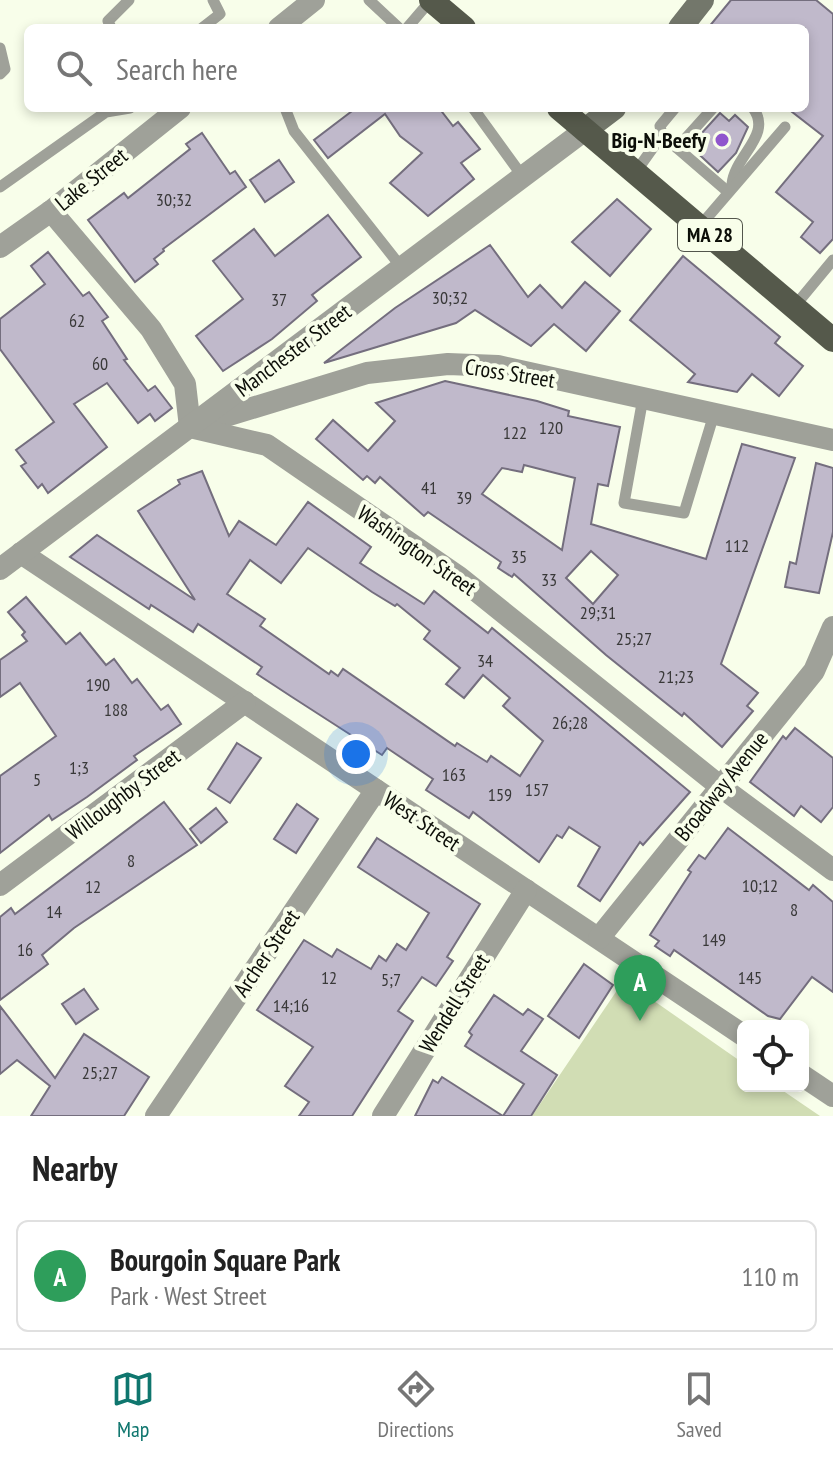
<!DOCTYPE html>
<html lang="en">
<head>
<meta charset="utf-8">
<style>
	body { margin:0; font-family:"PT Sans Narrow",sans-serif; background:#f6f6f6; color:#222 }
	.controls { position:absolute; right:24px; bottom:24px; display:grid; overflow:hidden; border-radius:12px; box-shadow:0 4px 12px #0003 }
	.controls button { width:72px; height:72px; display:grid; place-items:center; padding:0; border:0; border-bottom:2px solid #e0e0e0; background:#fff; color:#222; font:40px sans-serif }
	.you { position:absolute; left:356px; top:754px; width:28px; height:28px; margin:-20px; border:6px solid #fff; border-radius:50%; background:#1a73e8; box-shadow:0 0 0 12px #1a73e833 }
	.badge { display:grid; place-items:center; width:52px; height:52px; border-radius:50%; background:#0f766e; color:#fff; font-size:26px; font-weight:700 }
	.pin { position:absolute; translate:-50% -66px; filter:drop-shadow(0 2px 4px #0008) }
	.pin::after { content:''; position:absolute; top:42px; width:28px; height:24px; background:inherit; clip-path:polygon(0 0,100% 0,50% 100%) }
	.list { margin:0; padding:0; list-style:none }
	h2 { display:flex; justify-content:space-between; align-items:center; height:104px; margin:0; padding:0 32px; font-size:34px }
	h2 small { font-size:26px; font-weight:400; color:#767676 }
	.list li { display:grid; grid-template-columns:52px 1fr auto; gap:24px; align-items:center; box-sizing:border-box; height:112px; margin:0 16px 16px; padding:0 16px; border:2px solid #e0e0e0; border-radius:12px }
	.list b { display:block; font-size:30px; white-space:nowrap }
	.list p { margin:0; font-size:26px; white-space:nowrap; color:#767676 }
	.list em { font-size:26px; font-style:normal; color:#767676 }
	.icon { flex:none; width:44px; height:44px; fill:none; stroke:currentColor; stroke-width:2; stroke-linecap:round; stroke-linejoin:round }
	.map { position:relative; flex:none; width:833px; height:1116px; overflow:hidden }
	.search { position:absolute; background:#fff; box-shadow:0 4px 12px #0003; left:24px; right:24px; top:24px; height:88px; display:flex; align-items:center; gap:20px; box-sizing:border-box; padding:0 28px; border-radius:12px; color:#767676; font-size:30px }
	.sheet { height:232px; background:#fff }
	nav { display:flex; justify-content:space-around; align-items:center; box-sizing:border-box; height:112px; border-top:2px solid #e0e0e0; background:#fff; font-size:22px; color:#767676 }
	nav a { display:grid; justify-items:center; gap:4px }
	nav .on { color:#0f766e }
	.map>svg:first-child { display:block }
</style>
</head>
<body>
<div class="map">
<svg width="833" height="1116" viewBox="0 0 833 1116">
	<rect width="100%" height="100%" fill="#f8feea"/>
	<polygon fill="#d1ddb4" points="624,980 743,1063 743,1086 776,1086 820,1116 532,1116"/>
	<g fill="#c0b9cb" stroke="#746e7e" stroke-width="2" fill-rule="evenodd">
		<polygon points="731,0 816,0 833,14 833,239 820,253 801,237 813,222 776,192 823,136 787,108 805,108 805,28 708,28"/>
		<polygon points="356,108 439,108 453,126 458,122 480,149 461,163 474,179 428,216 390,183 422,153 400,136 385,114 328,158 314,140"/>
		<polygon points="720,113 729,121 735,115 748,127 736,153 718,172 690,146"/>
		<polygon points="202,133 230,174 235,171 246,187 163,249 164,251 154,259 158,264 135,282 88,220 124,193 128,198 190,149 186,144"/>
		<polygon points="279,160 294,182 265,202 250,180"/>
		<polygon points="617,199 651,229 610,276 572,242"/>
		<polygon points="328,215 361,257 312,295 317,301 272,339 223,371 196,336 243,299 213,261 254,229 275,256"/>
		<polygon points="490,245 528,297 540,285 562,308 585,282 620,311 586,351 554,324 531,346 475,310 456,323 324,363 395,308"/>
		<polygon points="48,252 83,296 89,292 108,317 102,321 127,359 124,360 148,391 155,386 172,408 155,421 150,414 138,423 107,383 74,404 107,447 48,493 42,484 38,488 21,466 26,463 16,450 54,422 0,349 0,319 45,284 31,266"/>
		<polygon points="683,256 780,337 775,343 803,366 779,396 752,374 737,392 688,382 695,374 630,320"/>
		<path d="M445,381L537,401L569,411L568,416L620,427L608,486L598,484L591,524L706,559L742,444L795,458L721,664L758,693L747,706L753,711L722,747L684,713L682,716L606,655L514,574L512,577L498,568L501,562L428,512L424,516L380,477L375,483L367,476L363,480L316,439L333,420L368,451L395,421L376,403ZM524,465L575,478L562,550L482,494L502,468L522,472ZM591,551L618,575L593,604L566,578Z"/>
		<polygon points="816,463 833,468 833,532 819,593 785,587 790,562 796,564"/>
		<path d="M202,471L229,536L239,521L276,545L308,502L371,547L360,563L424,604L434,591L488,633L492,628L690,792L643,845L640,842L600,901L578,886L600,847L569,827L562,838L557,835L539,862L473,812L469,818L426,790L433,779L387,748L382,755L292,697L257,674L262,667L198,624L193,632L151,605L149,609L70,557L97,535L195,600L138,511L180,484L178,480ZM308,548L372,592L395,606L397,604L430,631L424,639L460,668L446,684L464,698L483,675L510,698L503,706L543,741L520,776L491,756L487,762L457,743L455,746L343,669L338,676L331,671L329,674L260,626L265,619L227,594L250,560L281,583Z"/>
		<polygon points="26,597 66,644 80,633 106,665 114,659 132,683 137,679 161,710 168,705 181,724 134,756 137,760 87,797 52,820 49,815 0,853 0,776 56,736 20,683 0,697 0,660 27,641 22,635 25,632 8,612"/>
		<polygon points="795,728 833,758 833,807 821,822 801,806 794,816 750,782 783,736 786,739"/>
		<polygon points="237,743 261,758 230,803 208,789"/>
		<polygon points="164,802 197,845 74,928 42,955 48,964 0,1000 0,917 11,908 15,914"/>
		<polygon points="297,804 318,819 296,853 274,839"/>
		<polygon points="216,808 227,822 201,843 190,829"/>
		<polygon points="728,828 809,890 813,885 833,902 833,992 812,977 780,1019 768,1016 674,950 670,956 655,946 659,941 650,935 691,872 688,870 699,855 705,859"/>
		<polygon points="377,838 480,904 447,957 453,961 436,986 422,977 398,1011 413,1021 352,1116 299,1116 309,1102 285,1086 313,1047 257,1010 304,940 332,957 337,949 371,969 379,956 386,961 397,944 406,950 429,913 358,867"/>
		<polygon points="584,964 613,985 579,1038 548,1016"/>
		<polygon points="84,989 98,1009 76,1024 62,1004"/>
		<polygon points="494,995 523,1015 528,1009 543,1019 521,1051 557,1075 531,1116 415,1116 433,1080 438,1083 442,1077 503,1116 524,1084 465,1046 472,1035 469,1032"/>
		<polygon points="0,1006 55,1078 84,1034 149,1077 124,1116 31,1116 50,1086 17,1060 0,1074"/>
	</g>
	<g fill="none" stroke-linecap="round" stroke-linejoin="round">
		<g stroke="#9fa199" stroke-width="11">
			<polyline points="369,0 399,28"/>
			<polyline points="111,28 108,21 129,0"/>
			<polyline points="202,28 220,14 213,0"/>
			<polyline points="407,28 431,0"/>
			<polyline points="0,48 5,69 0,74"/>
			<polyline points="285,108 294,131 402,268"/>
			<polyline points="473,108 523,177"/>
			<polyline points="675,108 660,126 662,135 727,191"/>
			<polyline points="677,148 713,108"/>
			<polyline points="635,173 662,135"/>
			<path d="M732,184C735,155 773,135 753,108"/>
			<polyline points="0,187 106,112 130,108"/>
			<polyline points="700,226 785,127"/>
			<polyline points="794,307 833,260"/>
			<polyline points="643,398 624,503 684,513 714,414"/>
		</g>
		<g stroke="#9fa199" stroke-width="22">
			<polyline points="279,28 314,0"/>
			<polyline points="51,211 151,329 185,384 190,427"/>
			<polyline points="0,247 51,211 180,108"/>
			<polyline points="203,423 367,373 448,364 498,366 833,440"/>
			<polyline points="190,427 267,445 459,577 721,787 833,870"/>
			<polyline points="21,553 743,1035"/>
			<polyline points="0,569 585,130"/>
			<polyline points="0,885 245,702"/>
			<polyline points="599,938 814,671 833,627"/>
			<polyline points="803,1076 833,1096"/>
			<polyline points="156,1116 376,790"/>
			<polyline points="383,1116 526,890"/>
		</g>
		<g stroke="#73776b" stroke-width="24">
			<polyline points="680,28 702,0"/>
			<polyline points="585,130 614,108"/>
		</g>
		<g stroke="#55594b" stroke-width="24">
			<polyline points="431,0 464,28"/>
			<polyline points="559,108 833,340"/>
		</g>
	</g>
	<circle fill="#9056cd" stroke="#f8feea" stroke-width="3" cx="722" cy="140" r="8"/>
	<g text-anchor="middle" stroke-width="8" stroke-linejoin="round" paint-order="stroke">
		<g font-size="18" fill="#393939">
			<text x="174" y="206">30;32</text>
			<text x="450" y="304">30;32</text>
			<text x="279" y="306">37</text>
			<text x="77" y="327">62</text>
			<text x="100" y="370">60</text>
			<text x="551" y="434">120</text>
			<text x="515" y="439">122</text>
			<text x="429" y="494">41</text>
			<text x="464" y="504">39</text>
			<text x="737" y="552">112</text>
			<text x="519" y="563">35</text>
			<text x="549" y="586">33</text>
			<text x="598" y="619">29;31</text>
			<text x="634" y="645">25;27</text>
			<text x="485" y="667">34</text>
			<text x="676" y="683">21;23</text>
			<text x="98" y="691">190</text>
			<text x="116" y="716">188</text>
			<text x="570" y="729">26;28</text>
			<text x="79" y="774">1;3</text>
			<text x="454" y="781">163</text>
			<text x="37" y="786">5</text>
			<text x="537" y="796">157</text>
			<text x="500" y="801">159</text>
			<text x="131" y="867">8</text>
			<text x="760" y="892">10;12</text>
			<text x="93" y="893">12</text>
			<text x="794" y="916">8</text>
			<text x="54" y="918">14</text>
			<text x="714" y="946">149</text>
			<text x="25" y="956">16</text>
			<text x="329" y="984">12</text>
			<text x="750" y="984">145</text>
			<text x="391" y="986">5;7</text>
			<text x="291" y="1012">14;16</text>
			<text x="100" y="1079">25;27</text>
		</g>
		<rect fill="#f8feea" stroke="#53564c" stroke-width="2" x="678" y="219" width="64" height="32" rx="6"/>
		<g font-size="20" font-weight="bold" fill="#0c0e08">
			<text x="710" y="242">MA 28</text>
		</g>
		<g font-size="22" font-weight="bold" fill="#0c0e08" stroke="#f8feea" text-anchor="end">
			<text x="706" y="148">Big-N-Beefy</text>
		</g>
		<g font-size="22" fill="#0c0e08" stroke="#f8feea">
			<text transform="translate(91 179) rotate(-39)" y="8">Lake Street</text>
			<text transform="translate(293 350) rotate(-37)" y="8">Manchester Street</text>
			<text transform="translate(510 373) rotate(9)" y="8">Cross Street</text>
			<text transform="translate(417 550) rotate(35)" y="8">Washington Street</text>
			<text transform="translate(721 786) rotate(-51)" y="8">Broadway Avenue</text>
			<text transform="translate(123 794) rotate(-37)" y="8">Willoughby Street</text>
			<text transform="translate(422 821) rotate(34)" y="8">West Street</text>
			<text transform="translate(266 953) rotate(-56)" y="8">Archer Street</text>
			<text transform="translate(454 1003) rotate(-58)" y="8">Wendell Street</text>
		</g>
	</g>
</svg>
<div class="controls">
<button><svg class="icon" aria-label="locate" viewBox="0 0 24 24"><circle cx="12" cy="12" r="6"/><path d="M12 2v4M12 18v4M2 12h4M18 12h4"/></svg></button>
</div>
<div class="you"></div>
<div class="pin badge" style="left:640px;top:1021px;background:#2e9e5b">A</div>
<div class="search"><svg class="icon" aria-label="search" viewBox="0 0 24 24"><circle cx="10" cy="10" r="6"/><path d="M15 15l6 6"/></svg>Search here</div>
</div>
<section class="sheet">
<h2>Nearby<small></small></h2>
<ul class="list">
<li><span class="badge" style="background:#2e9e5b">A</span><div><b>Bourgoin Square Park</b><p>Park · West Street</p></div><em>110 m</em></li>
</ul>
</section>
<nav>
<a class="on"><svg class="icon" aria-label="map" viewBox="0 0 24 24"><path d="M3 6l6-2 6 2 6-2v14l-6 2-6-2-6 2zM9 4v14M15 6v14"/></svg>Map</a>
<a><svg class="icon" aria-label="directions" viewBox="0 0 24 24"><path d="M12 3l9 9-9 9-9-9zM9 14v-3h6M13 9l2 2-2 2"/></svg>Directions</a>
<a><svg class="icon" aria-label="saved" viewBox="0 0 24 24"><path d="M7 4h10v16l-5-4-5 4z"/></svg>Saved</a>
</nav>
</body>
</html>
